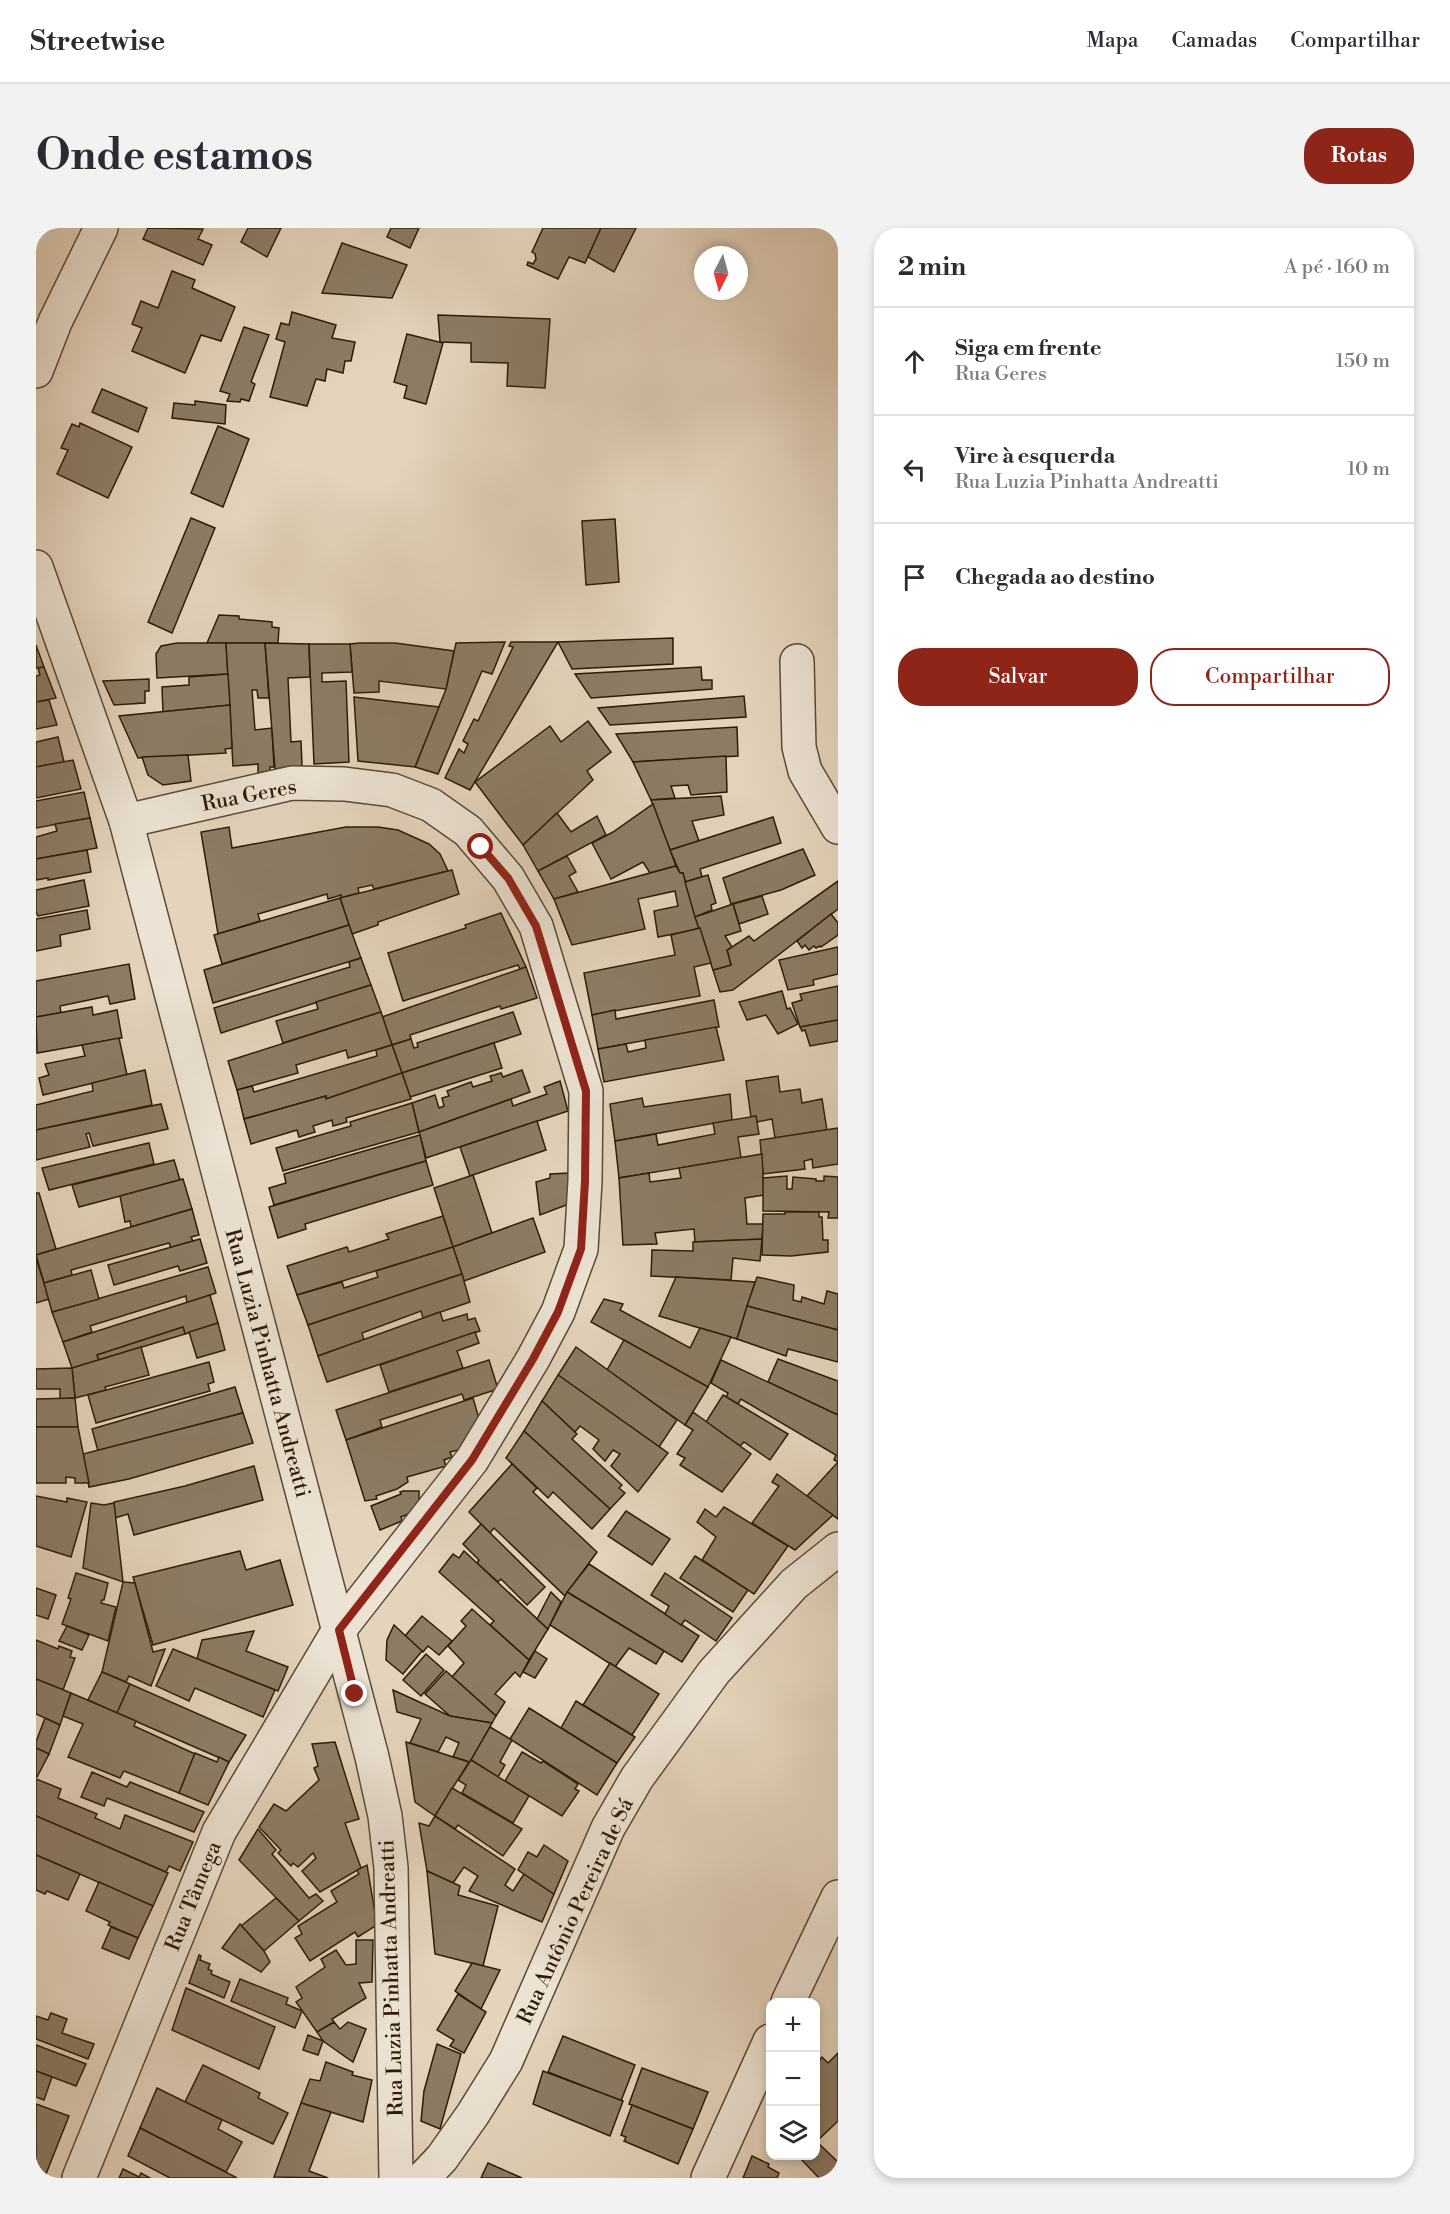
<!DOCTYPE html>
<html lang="pt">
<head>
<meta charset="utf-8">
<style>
	body { margin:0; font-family:"Libre Bodoni",serif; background:#f2f2f3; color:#2b2b33 }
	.controls { position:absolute; right:18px; bottom:18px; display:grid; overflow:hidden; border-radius:12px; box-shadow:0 3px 9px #0003 }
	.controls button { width:54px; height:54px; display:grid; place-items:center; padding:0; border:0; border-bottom:2px solid #e1e1e2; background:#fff; color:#2b2b33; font:30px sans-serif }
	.compass { position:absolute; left:658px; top:18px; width:54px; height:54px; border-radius:50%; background:#fff; box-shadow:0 3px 9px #0003; rotate:186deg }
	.stop { position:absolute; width:18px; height:18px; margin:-14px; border:4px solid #8f2418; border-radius:50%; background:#fff }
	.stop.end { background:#8f2418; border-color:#fff; box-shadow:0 2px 6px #0008 }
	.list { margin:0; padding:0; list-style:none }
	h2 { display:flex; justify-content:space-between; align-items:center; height:78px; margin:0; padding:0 24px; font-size:26px }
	h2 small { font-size:20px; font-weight:400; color:#7c7c81 }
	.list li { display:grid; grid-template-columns:39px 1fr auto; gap:18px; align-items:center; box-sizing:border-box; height:108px; padding:0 24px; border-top:2px solid #e1e1e2 }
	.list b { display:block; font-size:22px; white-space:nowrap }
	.list p { margin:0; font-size:20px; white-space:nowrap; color:#7c7c81 }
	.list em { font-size:20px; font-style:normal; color:#7c7c81 }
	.actions { display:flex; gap:12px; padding:18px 24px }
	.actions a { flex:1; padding:14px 0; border:2px solid #8f2418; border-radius:24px; text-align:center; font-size:21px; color:#8f2418 }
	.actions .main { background:#8f2418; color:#fff }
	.icon { flex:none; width:33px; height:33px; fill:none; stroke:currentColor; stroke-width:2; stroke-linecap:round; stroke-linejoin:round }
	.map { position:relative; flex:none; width:802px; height:1950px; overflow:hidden; border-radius:24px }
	header { display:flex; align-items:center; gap:36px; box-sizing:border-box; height:84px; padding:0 30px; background:#fff; border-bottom:2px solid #e1e1e2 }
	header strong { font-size:28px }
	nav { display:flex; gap:33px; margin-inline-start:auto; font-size:21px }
	.intro { display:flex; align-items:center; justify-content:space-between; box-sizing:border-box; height:144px; padding:0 36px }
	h1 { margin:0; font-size:42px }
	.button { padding:15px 27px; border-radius:24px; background:#8f2418; color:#fff; font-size:21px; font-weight:700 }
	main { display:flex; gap:36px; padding:0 36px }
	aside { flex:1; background:#fff; border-radius:24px; box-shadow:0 3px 9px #0003 }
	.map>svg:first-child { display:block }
</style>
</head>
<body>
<header>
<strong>Streetwise</strong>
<nav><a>Mapa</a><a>Camadas</a><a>Compartilhar</a></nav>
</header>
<div class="intro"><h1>Onde estamos</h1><a class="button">Rotas</a></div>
<main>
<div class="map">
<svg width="802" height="1950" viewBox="0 0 802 1950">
	<rect width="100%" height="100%" fill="#e4d4bd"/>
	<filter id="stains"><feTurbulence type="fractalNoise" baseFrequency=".00333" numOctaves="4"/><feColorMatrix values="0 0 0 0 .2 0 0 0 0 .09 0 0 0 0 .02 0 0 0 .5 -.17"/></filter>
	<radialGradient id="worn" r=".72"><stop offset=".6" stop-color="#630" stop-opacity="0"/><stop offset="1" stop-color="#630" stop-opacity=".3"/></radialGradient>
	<g fill="#8c7c66" stroke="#2d1c08" stroke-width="1.5">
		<polygon points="112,0 167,1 162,11 176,17 167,37 107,11"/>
		<polygon points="212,0 245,0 231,29 205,14"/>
		<polygon points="355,0 383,0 374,20 351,9"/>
		<polygon points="507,0 565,0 549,35 533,29 522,51 491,37 492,34 497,36 500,31 499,26 496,24"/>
		<polygon points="565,0 600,0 578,44 552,29"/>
		<polygon points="306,15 371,37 356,70 286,65"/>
		<polygon points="136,43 159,52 156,60 199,79 185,113 165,107 149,145 96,123 106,100 96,96 105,73 122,80"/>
		<polygon points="256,84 300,97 296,110 319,114 315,133 309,133 307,145 291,141 289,153 280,151 271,178 234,169 249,114 240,111 245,95 253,97"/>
		<polygon points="402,87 514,91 509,160 471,158 472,135 435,134 435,115 404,114"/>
		<polygon points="208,99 233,107 215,154 219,156 213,173 205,171 204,174 191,173 194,166 184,163"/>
		<polygon points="371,106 407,115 390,176 368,170 371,158 358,154"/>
		<polygon points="66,161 111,180 102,204 56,184"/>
		<polygon points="159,173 190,177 189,196 136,190 138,175 159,177"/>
		<polygon points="44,195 96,219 72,270 21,246 32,222 25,220 36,196 43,199"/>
		<polygon points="182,198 213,211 187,279 155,265"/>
		<polygon points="155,290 179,300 136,405 112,394"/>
		<polygon points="579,291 583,354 550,357 546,293"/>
		<polygon points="183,387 203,388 203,391 236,394 236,399 243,400 242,415 171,415"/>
		<polygon points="637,410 637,436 536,441 522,414"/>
		<polygon points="469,414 456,446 446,443 402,546 379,539 410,461 420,415"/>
		<polygon points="475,414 522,414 434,562 409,550 423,521 428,525 432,516 427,513 438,491 442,493 477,419 473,418"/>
		<polygon points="141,415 190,415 192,446 121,450 120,426 125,418"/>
		<polygon points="190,415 229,415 233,470 222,470 221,462 216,462 219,502 236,500 238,539 234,539 234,543 222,545 222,536 197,538"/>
		<polygon points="229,415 273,416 274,449 252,450 255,514 265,513 266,538 239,541"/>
		<polygon points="324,415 359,415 418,423 410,461 343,453 343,464 318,465 314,416"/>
		<polygon points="273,416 314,416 316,444 286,445 286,454 310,453 313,534 278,536"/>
		<polygon points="0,417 8,439 0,440"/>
		<polygon points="8,439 20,470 0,474 0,448 4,447 2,440"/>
		<polygon points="665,439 666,452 676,452 676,461 555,470 539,446"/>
		<polygon points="192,446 194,477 127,484 126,459 153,457 153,449"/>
		<polygon points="113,451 113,463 109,463 109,475 78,477 67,453"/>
		<polygon points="708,468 710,489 574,497 562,480"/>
		<polygon points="318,469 403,479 379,539 322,533"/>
		<polygon points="13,472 21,497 0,501 0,474"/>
		<polygon points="194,477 196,520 189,521 190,525 102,530 83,488"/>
		<polygon points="552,493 575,524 551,543 557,552 487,617 439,554 514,498 525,514"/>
		<polygon points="701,499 702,528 597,534 580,506"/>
		<polygon points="22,509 28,534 0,539 0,514"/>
		<polygon points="152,527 155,553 127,557 112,547 106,529"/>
		<polygon points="690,528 691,564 655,567 652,557 635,558 639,570 615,572 597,534"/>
		<polygon points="37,532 45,561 0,570 0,539"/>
		<polygon points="48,564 54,590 0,600 0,573"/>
		<polygon points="685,568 688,587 656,593 663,613 634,622 615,572"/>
		<polygon points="617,576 640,638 614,645 607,634 575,651 556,615 577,604"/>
		<polygon points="521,585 535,604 561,588 570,607 502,643 487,617"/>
		<polygon points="737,589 745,615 664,641 666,649 649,654 647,645 644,645 634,622"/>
		<polygon points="54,590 61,620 0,631 0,609 21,603 19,596"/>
		<polygon points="193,599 196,620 310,599 342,599 362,602 393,616 404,626 412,643 338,661 336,657 322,660 323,665 305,670 305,667 292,671 291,666 222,686 224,693 182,706 165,604"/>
		<polygon points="767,621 779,647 745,662 695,676 687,650"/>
		<polygon points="51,622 55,644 12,652 12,650 0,652 0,631"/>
		<polygon points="531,628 540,644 533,648 542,664 518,671 502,643"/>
		<polygon points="640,638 644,645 647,645 663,701 622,709 618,683 642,678 639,663 602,671 609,701 536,717 518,671"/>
		<polygon points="416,642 423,666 342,694 342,697 316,706 304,670"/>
		<polygon points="672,647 680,675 675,677 676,682 659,689 649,654"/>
		<polygon points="48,652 53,678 2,688 0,684 0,662"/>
		<polygon points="802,653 802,681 697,762 684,764 677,742 695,737 691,722 713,708 718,713"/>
		<polygon points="726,668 732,686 703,696 697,676"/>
		<polygon points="304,670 313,697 186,736 178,707"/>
		<polygon points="697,676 705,703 689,708 696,719 691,722 695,737 677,742 659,689"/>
		<polygon points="51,682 54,701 24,707 25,718 0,723 0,691"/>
		<polygon points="465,685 490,739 484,741 482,737 367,773 352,725 430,700 429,697"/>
		<polygon points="795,686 802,695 802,707 785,719 784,718 780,720 778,718 773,722 769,717 766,720 761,713"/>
		<polygon points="313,697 325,730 177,775 168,742"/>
		<polygon points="664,700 675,735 658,739 664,768 556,787 548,745 639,727 635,707"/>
		<polygon points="802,719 802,746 777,752 778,757 752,762 743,732"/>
		<polygon points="325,730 335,757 185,805 178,780 314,739 313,734"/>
		<polygon points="93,736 99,771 74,776 72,768 24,778 25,785 0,789 0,753"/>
		<polygon points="490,739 501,770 465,781 464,778 374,807 375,811 356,817 346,789"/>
		<polygon points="335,757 345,784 247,815 240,793 282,781 280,774"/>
		<polygon points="802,758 802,792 764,799 756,775 766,772 764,766"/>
		<polygon points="746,763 751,781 754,780 762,796 742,806 730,787 711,792 703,774"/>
		<polygon points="678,772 683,799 562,821 556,787 579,782 580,791"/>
		<polygon points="56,779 57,787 81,782 86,810 1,825 0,789"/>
		<polygon points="345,784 356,817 312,830 310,822 260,837 262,845 201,862 192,833"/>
		<polygon points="477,784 485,806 366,845 356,817 375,811 378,820 382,819 381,815"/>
		<polygon points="802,792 802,813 774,818 769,802 766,803 764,799"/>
		<polygon points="680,799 688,832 568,854 562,821 590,816 592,824 610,820 609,812"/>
		<polygon points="83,810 91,847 7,867 3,850 13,847 9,836 49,828 46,817"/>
		<polygon points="458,815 466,840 374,869 366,845"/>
		<polygon points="356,817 366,845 290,871 290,868 208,891 201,862 216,858 218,864 341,828 340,822"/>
		<polygon points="109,842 116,877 0,902 0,877 57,863 56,855"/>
		<polygon points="486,842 494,864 383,904 376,875 399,867 403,880 408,878 406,870 413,868 411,863 435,854 437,859 456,853 454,848 458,847 465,845 467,849"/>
		<polygon points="366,845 375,871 310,890 311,894 297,898 296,892 277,898 279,904 263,909 261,902 215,916 208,891 290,868 290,871"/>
		<polygon points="742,848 744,864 764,861 766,875 786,871 791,902 739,910 736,891 721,894 720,888 715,889 710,853"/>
		<polygon points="524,853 532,883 390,930 383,904 475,871 477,878 511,866 508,859"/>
		<polygon points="694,866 696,892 579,913 574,876 606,870 608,879"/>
		<polygon points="376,875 383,904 247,943 240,920 315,898 314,894"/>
		<polygon points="125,876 132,901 57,918 53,905 50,906 54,919 0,932 0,902"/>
		<polygon points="720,888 723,906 702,909 705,930 583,950 579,913 620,906 622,917 679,906 677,895"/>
		<polygon points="501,893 510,922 434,948 424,919"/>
		<polygon points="802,900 802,936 777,940 776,931 768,933 769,941 727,946 724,912"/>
		<polygon points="384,907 390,933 238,977 233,960 250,955 248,946"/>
		<polygon points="113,915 118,936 13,962 6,940"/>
		<polygon points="726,926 728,967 709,970 711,996 727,996 726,1011 659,1014 658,1001 619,1005 621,1016 587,1017 583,950 613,945 614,954 645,950 643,940"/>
		<polygon points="138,932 144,952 43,979 36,957"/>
		<polygon points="390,933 397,957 269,996 270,1001 242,1010 233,979"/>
		<polygon points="533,945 533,976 504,987 500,954 514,950 514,946"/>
		<polygon points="437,947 456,1005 417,1019 398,960"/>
		<polygon points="751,948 751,961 756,961 757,949 780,951 780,953 788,953 788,948 802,949 802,990 792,990 793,984 727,983 727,950"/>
		<polygon points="147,951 156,981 95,999 94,993 89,994 84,968"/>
		<polygon points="0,965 3,965 20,1021 0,1027"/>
		<polygon points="156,981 163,1007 155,1009 157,1013 135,1020 133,1015 35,1042 36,1047 8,1055 0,1027"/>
		<polygon points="749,984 783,984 783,989 786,989 787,1012 792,1012 792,1024 755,1028 726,1027 727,986 749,986"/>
		<polygon points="407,988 417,1019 261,1067 251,1038 311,1019 313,1024 353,1011 350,1006"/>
		<polygon points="497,990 509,1024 428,1053 417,1019"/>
		<polygon points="164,1011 171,1035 144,1043 142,1038 78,1057 72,1037"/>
		<polygon points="726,1011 724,1033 697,1030 695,1052 615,1048 616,1022 657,1023 657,1014"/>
		<polygon points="417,1019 426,1046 272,1097 261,1067 306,1054 308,1060 342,1049 340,1043"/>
		<polygon points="0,1030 13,1071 0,1075"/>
		<polygon points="172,1039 180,1065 151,1075 150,1068 54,1098 56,1104 27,1114 16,1084"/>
		<polygon points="55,1042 63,1071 16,1084 8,1055"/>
		<polygon points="426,1046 434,1074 387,1090 385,1083 326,1105 328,1112 282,1128 272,1097"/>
		<polygon points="640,1049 719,1054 701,1111 623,1088"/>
		<polygon points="721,1049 758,1057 757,1072 765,1074 766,1069 788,1076 791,1063 802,1066 802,1102 711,1078"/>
		<polygon points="174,1067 182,1095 149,1106 147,1099 61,1127 63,1132 36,1140 27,1114"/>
		<polygon points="568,1071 587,1076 584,1082 654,1120 664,1100 695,1109 672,1159 555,1094"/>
		<polygon points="711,1078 802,1102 802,1134 752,1121 750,1128 701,1111"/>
		<polygon points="404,1084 407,1093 431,1086 432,1092 439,1090 444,1103 291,1154 282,1128"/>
		<polygon points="182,1095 189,1122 161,1130 153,1104"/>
		<polygon points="147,1099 149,1106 63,1132 61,1127"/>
		<polygon points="439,1104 443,1115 421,1123 427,1140 353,1164 344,1137"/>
		<polygon points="588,1112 672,1159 649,1197 571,1142"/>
		<polygon points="105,1119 113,1147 69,1159 70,1162 39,1170 36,1140"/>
		<polygon points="540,1119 641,1192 623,1219 522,1147"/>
		<polygon points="742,1131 802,1153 802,1187 732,1154"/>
		<polygon points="453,1132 462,1161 428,1172 426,1166 344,1192 346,1199 310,1212 300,1182"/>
		<polygon points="685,1132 802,1187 802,1234 798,1232 800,1227 705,1171 702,1176 690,1169 692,1165 675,1155"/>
		<polygon points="173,1134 178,1154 172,1156 174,1163 60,1195 52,1167"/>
		<polygon points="36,1140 39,1170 24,1171 24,1161 0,1161 0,1141"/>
		<polygon points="522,1147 632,1225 602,1264 575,1238 584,1226 577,1222 569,1233 557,1221 563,1212 544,1198 539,1204 506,1173"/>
		<polygon points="199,1159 207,1185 62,1223 56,1201"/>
		<polygon points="687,1167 752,1206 734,1232 708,1214 704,1218 670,1194"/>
		<polygon points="39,1170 42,1199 0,1199 0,1171"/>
		<polygon points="437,1170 444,1194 426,1221 414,1224 416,1229 408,1232 410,1238 371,1249 372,1254 361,1261 340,1268 341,1271 329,1273 310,1212"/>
		<polygon points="506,1173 541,1206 536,1211 586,1257 583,1260 589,1265 574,1281 488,1203"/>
		<polygon points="657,1184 715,1226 686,1264 644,1237 649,1230 641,1226 657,1202 649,1197"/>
		<polygon points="207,1185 217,1215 93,1251 53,1259 47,1226"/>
		<polygon points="0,1199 42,1199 53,1255 39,1255 39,1250 30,1249 30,1255 0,1255"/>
		<polygon points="488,1203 574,1281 556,1301 517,1264 512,1270 470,1230"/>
		<polygon points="802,1234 802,1291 771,1268"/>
		<polygon points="476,1236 501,1260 497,1264 561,1324 529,1368 458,1300 454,1305 433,1284"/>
		<polygon points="218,1238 227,1272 98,1307 92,1286 79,1290 78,1274 149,1258"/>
		<polygon points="741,1246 797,1287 759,1322 716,1295 743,1258 736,1254"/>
		<polygon points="367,1263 383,1263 383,1278 379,1283 365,1289 366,1293 344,1302 335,1278 365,1266 364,1264"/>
		<polygon points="0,1268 31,1274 31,1270 51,1274 35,1329 0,1318"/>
		<polygon points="55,1275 68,1277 78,1275 87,1354 47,1340"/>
		<polygon points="688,1279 752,1318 718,1366 666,1332 680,1309 661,1294 669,1281 680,1289"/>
		<polygon points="590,1283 634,1311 616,1337 572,1308"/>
		<polygon points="445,1296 509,1359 491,1377 465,1351 462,1354 441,1335 443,1332 427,1316"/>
		<polygon points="204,1323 210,1342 244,1332 257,1377 117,1417 97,1349"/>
		<polygon points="428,1323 512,1401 493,1432 454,1397 458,1393 403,1344 417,1326 423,1330"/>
		<polygon points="659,1328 712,1362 697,1384 644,1350"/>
		<polygon points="553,1336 663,1408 646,1434 531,1364"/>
		<polygon points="40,1345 72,1355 68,1372 66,1372 65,1375 80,1379 72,1413 26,1396 35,1371 32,1370"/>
		<polygon points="629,1345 696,1390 680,1413 649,1392 645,1397 629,1386 633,1378 615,1367"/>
		<polygon points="87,1354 99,1355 117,1424 129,1421 115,1458 93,1448 90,1454 66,1444"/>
		<polygon points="0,1360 20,1367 12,1391 0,1387"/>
		<polygon points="515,1364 525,1374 512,1401 501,1391"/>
		<polygon points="531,1364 628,1423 620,1436 593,1420 579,1439 514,1397"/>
		<polygon points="436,1381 493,1432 484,1449 479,1444 459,1466 469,1474 460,1488 416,1449 428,1435 412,1418 430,1398 425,1393"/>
		<polygon points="386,1388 416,1413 403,1427 392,1418 387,1424 369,1408"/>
		<polygon points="358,1397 386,1423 367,1446 350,1432 351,1412"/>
		<polygon points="31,1398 53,1407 46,1422 23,1413"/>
		<polygon points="218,1403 210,1423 252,1439 242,1463 161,1431 166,1412"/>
		<polygon points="0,1412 22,1421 23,1418 36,1423 34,1429 39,1430 27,1462 0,1451"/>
		<polygon points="137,1421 239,1462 227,1489 159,1460 153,1473 120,1458"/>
		<polygon points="499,1423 511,1431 499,1450 487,1444"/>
		<polygon points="390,1426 408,1442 385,1468 367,1452"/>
		<polygon points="574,1435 623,1466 596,1507 547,1477"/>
		<polygon points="410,1443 460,1488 456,1495 414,1488 389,1466"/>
		<polygon points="66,1444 94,1456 81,1485 52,1472"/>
		<polygon points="0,1451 35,1465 24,1497 0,1486"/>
		<polygon points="94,1456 210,1507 193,1534 81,1485"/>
		<polygon points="357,1462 414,1488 456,1495 434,1534 417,1529 423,1515 410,1509 402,1524 374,1515 385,1491 361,1484"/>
		<polygon points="35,1465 100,1493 98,1498 159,1526 143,1565 88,1543 84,1550 32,1529 47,1496 27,1488"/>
		<polygon points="540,1473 599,1509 581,1535 525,1500"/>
		<polygon points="493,1480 581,1535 561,1567 474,1511"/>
		<polygon points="9,1490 24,1497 13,1526 0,1520 0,1514"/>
		<polygon points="454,1499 476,1512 464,1534 469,1537 462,1549 435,1532"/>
		<polygon points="299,1514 323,1591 309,1595 325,1640 284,1664 266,1643 280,1630 277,1625 262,1639 257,1635 255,1638 242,1625 245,1622 223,1599 238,1576 250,1583 283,1552 278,1540 282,1538 276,1516"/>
		<polygon points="370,1514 433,1534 399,1588 379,1574"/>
		<polygon points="0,1520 13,1526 1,1549 0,1549"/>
		<polygon points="486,1524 505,1535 507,1533 542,1556 539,1561 543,1563 526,1588 469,1553"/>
		<polygon points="159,1525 181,1534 183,1529 193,1534 172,1577 143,1565"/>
		<polygon points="435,1532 493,1568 477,1595 426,1565 430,1557 422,1552"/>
		<polygon points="56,1544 91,1559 94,1554 168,1584 158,1604 71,1570 68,1578 45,1569"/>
		<polygon points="0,1551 25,1561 22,1570 61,1586 59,1590 84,1601 89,1587 157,1614 144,1643 133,1638 130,1644 0,1588"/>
		<polygon points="416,1560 486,1601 467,1628 422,1597 419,1601 399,1588"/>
		<polygon points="0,1588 132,1645 117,1678 0,1627"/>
		<polygon points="399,1588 479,1641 469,1657 477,1663 488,1646 518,1666 506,1694 433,1663 442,1648 428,1639 417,1655 391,1643 383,1595 393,1598"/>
		<polygon points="222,1601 240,1622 236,1626 273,1670 280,1666 287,1673 263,1693 203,1632"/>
		<polygon points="508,1617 532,1633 518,1666 482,1642 492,1624 501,1629"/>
		<polygon points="0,1627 44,1646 32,1672 11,1663 9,1666 0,1662"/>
		<polygon points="331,1637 341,1697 322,1709 319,1704 274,1733 259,1710 266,1706 262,1698 301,1674 295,1663 323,1646 321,1642"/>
		<polygon points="391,1643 424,1658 422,1667 462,1678 447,1738 399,1726"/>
		<polygon points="63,1654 117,1678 102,1710 72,1697 74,1694 50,1683"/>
		<polygon points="240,1670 263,1693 228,1723 205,1698"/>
		<polygon points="204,1696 228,1723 234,1734 225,1744 186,1720"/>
		<polygon points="75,1699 102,1710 93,1731 66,1720"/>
		<polygon points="320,1712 337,1712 336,1754 323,1755 330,1770 296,1791 298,1794 281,1804 260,1774 266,1770 260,1759 289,1739 285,1731 300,1722 310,1737 320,1736"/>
		<polygon points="163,1727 165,1728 164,1732 174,1736 172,1741 176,1743 175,1746 194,1754 188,1770 153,1755"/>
		<polygon points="436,1735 464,1742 445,1781 419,1763"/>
		<polygon points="204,1751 252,1770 250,1776 266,1783 259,1800 195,1773"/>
		<polygon points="150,1760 239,1799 223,1841 136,1802"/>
		<polygon points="422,1766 450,1784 428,1825 414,1818 418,1812 401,1802"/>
		<polygon points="15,1785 31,1791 26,1805 58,1816 52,1831 0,1811 0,1788 12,1792"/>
		<polygon points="298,1794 304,1801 312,1794 330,1801 317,1834 287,1813 281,1804"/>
		<polygon points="272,1807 287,1813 282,1827 267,1822"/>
		<polygon points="527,1808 599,1837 585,1873 512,1844"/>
		<polygon points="401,1816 425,1826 404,1901 385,1893 388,1863"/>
		<polygon points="0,1817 50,1836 40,1858 0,1843"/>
		<polygon points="802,1825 802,1893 780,1914 780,1894 782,1891 780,1889 780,1836 786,1829 792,1835"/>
		<polygon points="290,1834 317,1844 316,1847 336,1852 327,1894 265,1875 274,1851 284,1853"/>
		<polygon points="167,1837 224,1865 222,1870 252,1885 237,1916 149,1874"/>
		<polygon points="606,1840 672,1864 657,1901 593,1876"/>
		<polygon points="0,1843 16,1849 8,1872 0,1869"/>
		<polygon points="507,1843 587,1873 574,1908 497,1876"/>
		<polygon points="121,1860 186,1892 182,1901 206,1914 190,1944 104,1900"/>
		<polygon points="265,1875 295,1884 273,1943 292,1950 238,1949"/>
		<polygon points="0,1876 33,1888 10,1946 0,1942"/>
		<polygon points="596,1877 657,1901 642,1936 588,1913 590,1909 585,1907"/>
		<polygon points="104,1900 201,1950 134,1950 92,1928"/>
		<polygon points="780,1913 802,1934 802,1941 793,1950 783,1950 763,1929 780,1928"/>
		<polygon points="716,1928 733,1936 732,1939 743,1945 741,1950 707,1950"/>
		<polygon points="452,1935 486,1950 445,1950"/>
		<polygon points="87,1941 103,1949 105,1945 114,1950 83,1950"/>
	</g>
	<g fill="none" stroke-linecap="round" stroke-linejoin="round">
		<defs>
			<g id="minor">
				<polyline points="0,143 19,94 65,0"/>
				<polyline points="0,339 90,593 336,1529 349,1588 355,1640 360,1950"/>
				<polyline points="761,433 763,519 769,543 802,599"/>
				<polyline points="752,1774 802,1669"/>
				<polyline points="43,1950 183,1604 303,1402 436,1232 497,1131 522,1084 545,1021 549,953 550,863 500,698 472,650 432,603 395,577 356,562 308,556 256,555 90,593"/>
				<polyline points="387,1950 406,1930 437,1886 470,1833 572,1600 601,1550 678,1444 758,1356 802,1321"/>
				<polyline points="672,1950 734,1813"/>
			</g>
		</defs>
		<use href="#minor" stroke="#5b4a35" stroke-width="36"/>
		<use href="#minor" stroke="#ede3d4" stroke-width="33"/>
	</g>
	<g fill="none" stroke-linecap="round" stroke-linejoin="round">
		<polyline stroke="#8f2418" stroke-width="8" points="319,1466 303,1402 436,1232 497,1131 522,1084 545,1021 549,953 550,863 500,698 472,650 445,619"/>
	</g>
	<g text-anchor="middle" stroke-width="5" stroke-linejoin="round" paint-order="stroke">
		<g font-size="21" fill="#2d1c08" stroke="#ede3d4">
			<text transform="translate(213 567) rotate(-11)" y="7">Rua Geres</text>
			<text transform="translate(232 1135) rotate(75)" y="7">Rua Luzia Pinhatta Andreatti</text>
			<text transform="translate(157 1668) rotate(-68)" y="7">Rua Tâmega</text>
			<text transform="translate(539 1683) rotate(-65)" y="7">Rua Antônio Pereira de Sá</text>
			<text transform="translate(355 1750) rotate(-92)" y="7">Rua Luzia Pinhatta Andreatti</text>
		</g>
	</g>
	<rect width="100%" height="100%" filter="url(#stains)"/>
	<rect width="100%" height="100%" fill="url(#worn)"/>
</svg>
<div class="controls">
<button>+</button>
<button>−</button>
<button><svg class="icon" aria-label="layers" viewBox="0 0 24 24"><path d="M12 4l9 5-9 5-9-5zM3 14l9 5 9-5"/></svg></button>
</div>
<svg class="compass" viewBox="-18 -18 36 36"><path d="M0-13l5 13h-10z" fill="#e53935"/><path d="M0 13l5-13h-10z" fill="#7c7c81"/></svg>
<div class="stop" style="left:445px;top:619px"></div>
<div class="stop end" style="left:319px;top:1466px"></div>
</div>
<aside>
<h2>2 min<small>A pé · 160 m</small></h2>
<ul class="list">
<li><svg class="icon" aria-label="ahead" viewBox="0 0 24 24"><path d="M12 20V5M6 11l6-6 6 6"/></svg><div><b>Siga em frente</b><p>Rua Geres</p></div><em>150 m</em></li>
<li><svg class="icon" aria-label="left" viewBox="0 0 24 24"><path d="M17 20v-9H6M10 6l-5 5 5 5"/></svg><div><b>Vire à esquerda</b><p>Rua Luzia Pinhatta Andreatti</p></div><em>10 m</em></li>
<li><svg class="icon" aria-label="arrive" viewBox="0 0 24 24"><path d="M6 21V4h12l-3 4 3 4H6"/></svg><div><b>Chegada ao destino</b></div></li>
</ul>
<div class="actions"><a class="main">Salvar</a><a>Compartilhar</a></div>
</aside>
</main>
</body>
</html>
